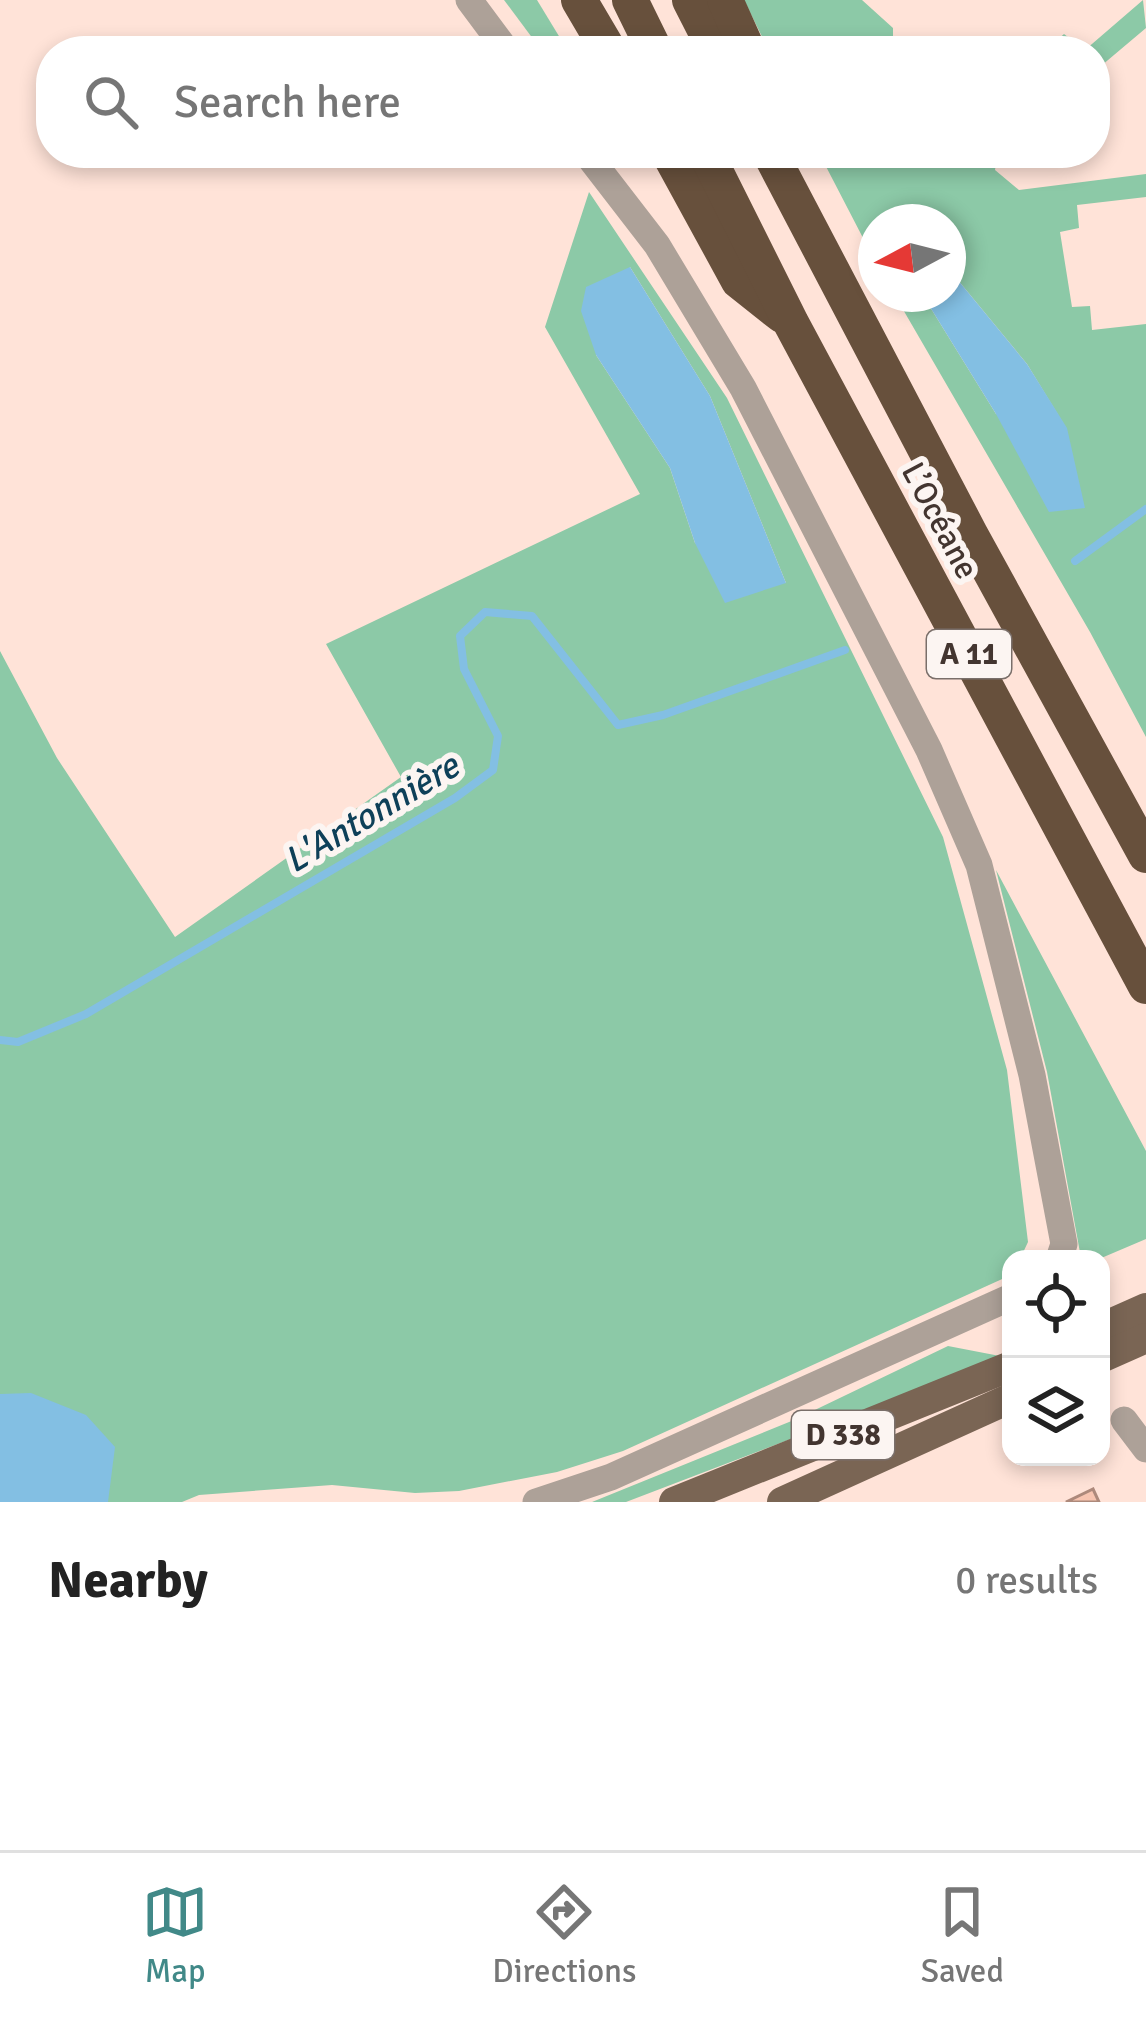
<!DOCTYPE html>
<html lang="en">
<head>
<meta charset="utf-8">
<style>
	body { margin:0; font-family:Signika,sans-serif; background:#f2f2f2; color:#222 }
	.controls { position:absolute; right:36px; bottom:36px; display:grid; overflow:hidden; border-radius:24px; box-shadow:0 6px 18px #0003 }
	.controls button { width:108px; height:108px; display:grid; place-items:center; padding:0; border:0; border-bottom:3px solid #e0e0e0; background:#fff; color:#222; font:60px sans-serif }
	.compass { position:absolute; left:858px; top:204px; width:108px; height:108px; border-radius:50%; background:#fff; box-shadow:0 6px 18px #0003; rotate:263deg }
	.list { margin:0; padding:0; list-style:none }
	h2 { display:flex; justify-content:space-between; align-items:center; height:156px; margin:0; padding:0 48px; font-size:51px }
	h2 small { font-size:39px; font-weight:400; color:#767676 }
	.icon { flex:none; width:66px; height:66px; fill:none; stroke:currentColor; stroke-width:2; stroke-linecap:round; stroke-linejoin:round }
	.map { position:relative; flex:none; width:1146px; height:1502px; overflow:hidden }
	.search { position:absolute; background:#fff; box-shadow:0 6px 18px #0003; left:36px; right:36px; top:36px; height:132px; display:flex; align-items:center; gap:30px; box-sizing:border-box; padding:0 42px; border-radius:48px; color:#767676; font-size:45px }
	.sheet { height:348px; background:#fff }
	nav { display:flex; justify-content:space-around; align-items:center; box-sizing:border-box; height:168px; border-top:3px solid #e0e0e0; background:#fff; font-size:33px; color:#767676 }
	nav a { display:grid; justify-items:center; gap:6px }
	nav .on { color:#418988 }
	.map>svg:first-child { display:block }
</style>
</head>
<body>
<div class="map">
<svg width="1146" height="1502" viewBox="0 0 1146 1502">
	<rect width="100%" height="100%" fill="#ffe3d8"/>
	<g fill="#8cc9a7" fill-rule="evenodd">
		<polygon points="504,0 537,0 568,51 542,51"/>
		<polygon points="744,0 862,0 893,28 893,38 917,51 769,51"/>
		<polygon points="1143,0 1146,28 1095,71 1095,51 1045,51 1064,34 1085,50"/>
		<polygon points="819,153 998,153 995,170 1019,190 1146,174 1146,197 1077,205 1079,228 1060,232 1072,307 1090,306 1092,330 1146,324 1146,737 1090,632 894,294 922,294 996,414 1066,428 1027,364 948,268 948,222 876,222 876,263"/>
		<path d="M589,192L727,398L943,837L1007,1070L1028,1242L1020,1259H1011V1275L623,1451L557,1472L459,1491L415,1493L332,1485L199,1495L182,1502H0V651L57,758L175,937L401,777L326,644L640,494L545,327ZM630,267L710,396L786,583L695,543L670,468L596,355Z"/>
		<polygon points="996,870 1146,1151 1146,1239 1099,1259 1081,1258 1047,1072"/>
		<polygon points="948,1346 1005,1357 626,1502 592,1502 794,1420"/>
	</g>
	<g fill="#83bfe3">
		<polygon points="630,267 710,396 786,583 725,603 695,543 670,468 596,355 581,311 586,287"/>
		<polygon points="948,268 1027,364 1067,428 1085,508 1049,512 996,414 922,294 948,294"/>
		<polygon points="31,1393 86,1415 115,1447 108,1502 0,1502 0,1394"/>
	</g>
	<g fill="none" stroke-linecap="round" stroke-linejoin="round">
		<g stroke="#83bfe3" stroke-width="8">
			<polyline points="1075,561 1146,509"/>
			<polyline points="0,1040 18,1042 86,1014 455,798 493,770 498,736 464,669 460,636 485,612 532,616 618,725 663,715 845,650"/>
		</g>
	</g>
	<polygon fill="#f7c4b0" stroke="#ad897b" stroke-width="3" points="1093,1489 1099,1502 1066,1502"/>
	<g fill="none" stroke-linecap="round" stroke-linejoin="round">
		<g stroke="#ada198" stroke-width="27">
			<polyline points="469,0 507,51"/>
			<polyline points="586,153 657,245 743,388 929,750 979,865 1032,1075 1064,1244 1059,1259"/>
			<polyline points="1124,1420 1146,1449"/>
			<polyline points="536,1502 611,1477 1011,1297"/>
		</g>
		<g stroke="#7a6554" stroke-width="30">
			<polyline points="1101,1328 1146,1308"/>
			<polyline points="1101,1358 1146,1338"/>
			<polyline points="674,1502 1011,1366"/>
			<polyline points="782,1502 1011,1398"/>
		</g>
		<g stroke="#67503c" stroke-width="36">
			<polyline points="579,0 609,51"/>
			<polyline points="630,0 655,51"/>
			<polyline points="690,0 716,51"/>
			<polyline points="725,0 748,51"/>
			<polyline points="669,153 739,281 782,315"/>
			<polyline points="706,153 791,323 1146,986"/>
			<polyline points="770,153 970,534 1146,855"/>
		</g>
	</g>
	<g text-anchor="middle" stroke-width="12" stroke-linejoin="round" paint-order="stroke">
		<g fill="#fcf5f2" stroke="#7a6f6a" stroke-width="3">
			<rect x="927" y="630" width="84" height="48" rx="9"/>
			<rect x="792" y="1411" width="102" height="48" rx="9"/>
		</g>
		<g font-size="30" font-weight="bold" fill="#433530">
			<text x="969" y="664">A 11</text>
			<text x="843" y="1445">D 338</text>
		</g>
		<g font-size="33" fill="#433530" stroke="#fcf5f2">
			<text transform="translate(941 520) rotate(62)" y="12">L’Océane</text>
		</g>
		<g font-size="36" font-style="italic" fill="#0e4059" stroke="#fcf5f2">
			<text transform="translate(371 812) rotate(-31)" y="13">L'Antonnière</text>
		</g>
	</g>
</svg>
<div class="controls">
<button><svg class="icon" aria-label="locate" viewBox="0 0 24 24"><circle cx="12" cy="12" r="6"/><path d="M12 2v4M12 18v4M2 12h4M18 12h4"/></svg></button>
<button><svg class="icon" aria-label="layers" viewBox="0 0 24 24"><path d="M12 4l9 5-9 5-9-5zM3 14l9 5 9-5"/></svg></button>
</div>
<svg class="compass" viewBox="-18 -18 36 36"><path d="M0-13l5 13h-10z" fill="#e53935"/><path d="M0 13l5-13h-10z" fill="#767676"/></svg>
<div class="search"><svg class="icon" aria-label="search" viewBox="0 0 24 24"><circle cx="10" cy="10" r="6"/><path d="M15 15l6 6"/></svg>Search here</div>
</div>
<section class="sheet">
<h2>Nearby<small>0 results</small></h2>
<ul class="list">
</ul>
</section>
<nav>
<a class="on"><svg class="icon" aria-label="map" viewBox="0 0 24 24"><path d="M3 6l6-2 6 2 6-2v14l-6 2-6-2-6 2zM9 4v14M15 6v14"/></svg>Map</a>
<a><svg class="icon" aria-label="directions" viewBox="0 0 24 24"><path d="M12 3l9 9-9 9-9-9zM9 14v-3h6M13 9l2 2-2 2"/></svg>Directions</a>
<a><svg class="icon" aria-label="saved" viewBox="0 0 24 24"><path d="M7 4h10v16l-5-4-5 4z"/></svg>Saved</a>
</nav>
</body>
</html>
